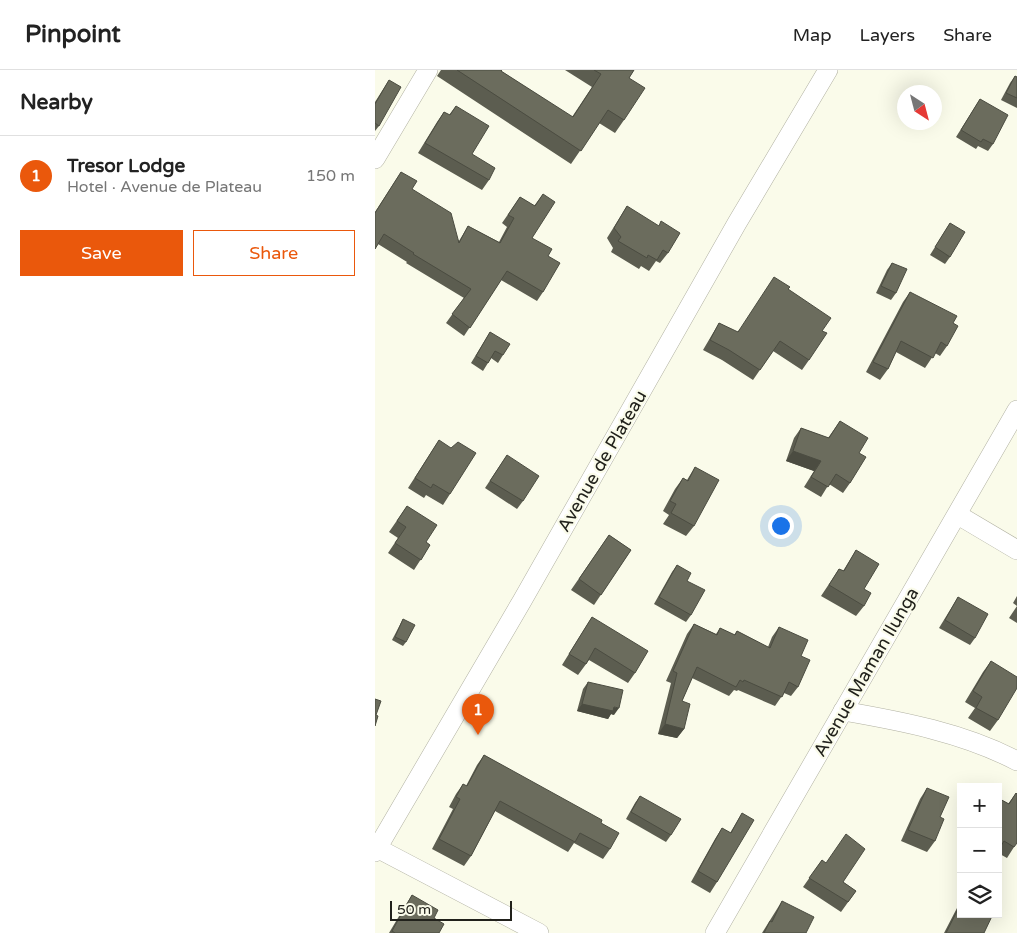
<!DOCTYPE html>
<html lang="en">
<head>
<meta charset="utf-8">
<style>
	body { margin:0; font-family:"Varela Round",sans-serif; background:#f6f6f6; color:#222 }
	.controls { position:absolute; right:15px; bottom:15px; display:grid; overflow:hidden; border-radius:0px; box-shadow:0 5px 20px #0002 }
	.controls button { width:45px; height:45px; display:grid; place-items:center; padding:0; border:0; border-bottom:1px solid #e0e0e0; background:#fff; color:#222; font:25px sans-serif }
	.compass { position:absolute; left:522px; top:15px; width:45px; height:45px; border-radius:50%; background:#fff; box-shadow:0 5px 20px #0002; rotate:144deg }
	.scale { position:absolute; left:15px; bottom:12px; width:122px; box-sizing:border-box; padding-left:5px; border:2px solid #21211b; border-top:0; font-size:14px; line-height:18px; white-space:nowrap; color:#21211b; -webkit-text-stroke:4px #fafbea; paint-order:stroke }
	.you { position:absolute; left:405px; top:455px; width:18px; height:18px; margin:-12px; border:4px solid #fff; border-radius:50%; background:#1a73e8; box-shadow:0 0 0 8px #1a73e833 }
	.badge { display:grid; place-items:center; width:32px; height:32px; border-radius:50%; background:#ea580c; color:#fff; font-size:16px; font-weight:700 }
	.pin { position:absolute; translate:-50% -41px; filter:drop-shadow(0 1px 2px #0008) }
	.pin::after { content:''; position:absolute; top:26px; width:18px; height:15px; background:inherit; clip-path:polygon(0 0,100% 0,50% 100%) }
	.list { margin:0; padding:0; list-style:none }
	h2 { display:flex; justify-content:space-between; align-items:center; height:65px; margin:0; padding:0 20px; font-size:21px }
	h2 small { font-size:16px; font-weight:400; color:#767676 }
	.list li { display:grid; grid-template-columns:32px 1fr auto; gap:15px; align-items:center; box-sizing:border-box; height:80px; padding:0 20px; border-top:1px solid #e0e0e0 }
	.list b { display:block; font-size:19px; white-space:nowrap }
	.list p { margin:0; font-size:16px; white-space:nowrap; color:#767676 }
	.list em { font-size:16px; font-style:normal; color:#767676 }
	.actions { display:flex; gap:10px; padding:15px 20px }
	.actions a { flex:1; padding:11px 0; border:1px solid #ea580c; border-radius:0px; text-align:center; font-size:18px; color:#ea580c }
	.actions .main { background:#ea580c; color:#fff }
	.icon { flex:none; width:28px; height:28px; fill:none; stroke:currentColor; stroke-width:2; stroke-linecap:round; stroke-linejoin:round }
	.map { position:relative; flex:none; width:642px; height:863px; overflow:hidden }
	header { display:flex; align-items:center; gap:30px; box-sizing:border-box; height:70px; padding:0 25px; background:#fff; border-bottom:1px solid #e0e0e0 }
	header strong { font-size:24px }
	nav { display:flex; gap:28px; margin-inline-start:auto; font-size:18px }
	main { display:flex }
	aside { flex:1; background:#fff }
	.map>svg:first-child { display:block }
</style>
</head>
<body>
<header>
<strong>Pinpoint</strong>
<nav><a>Map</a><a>Layers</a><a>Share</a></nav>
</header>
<main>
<aside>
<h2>Nearby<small></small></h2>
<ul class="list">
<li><span class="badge">1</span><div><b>Tresor Lodge</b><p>Hotel · Avenue de Plateau</p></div><em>150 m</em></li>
</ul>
<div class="actions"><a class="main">Save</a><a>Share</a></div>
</aside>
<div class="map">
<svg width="642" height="863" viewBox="0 0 642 863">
	<rect width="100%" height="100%" fill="#fafbea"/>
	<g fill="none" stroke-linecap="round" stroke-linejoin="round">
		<defs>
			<g id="minor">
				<polyline points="0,89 53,0"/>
				<polyline points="583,445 642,480"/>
				<path d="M468,641C526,651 589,663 642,691"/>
				<polyline points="0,777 164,863"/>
				<polyline points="0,782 147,531 362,153 453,0"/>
				<polyline points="340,863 642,340"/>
			</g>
		</defs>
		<use href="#minor" stroke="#b1b1a2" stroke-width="20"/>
		<use href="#minor" stroke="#fff" stroke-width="19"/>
	</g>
	<g fill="#5c5d50">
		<polygon points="66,0 127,0 126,1 197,47 217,17 190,0 259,0 254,8 249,50 240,63 224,53 196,94 62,6"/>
		<polygon points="640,6 642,7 642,38 626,30 635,13"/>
		<polygon points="14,10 4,56 0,61 0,32"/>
		<polygon points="605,29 618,74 613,81 603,76 601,79 581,67"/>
		<polygon points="81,36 97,84 114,110 107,120 43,83 62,52 69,42 74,45"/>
		<polygon points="26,102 37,119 84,171 93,156 124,172 132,157 127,153 145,127 159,136 168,124 157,168 173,186 168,222 162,231 126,210 89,266 71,253 89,228 31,193 32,192 3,174 0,179 0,142"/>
		<polygon points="252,136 293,183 285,193 281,191 274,201 266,196 264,199 236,182 238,178 232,168"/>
		<polygon points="575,153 575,187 570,194 555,185"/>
		<polygon points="517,193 521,223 516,230 501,223 512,200"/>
		<polygon points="413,219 447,261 434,290 427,300 398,281 378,310 347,290 328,280 338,263 344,253 362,262"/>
		<polygon points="535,222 578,253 572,276 565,286 560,283 550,298 521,282 513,299 505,310 491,302 528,232"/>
		<polygon points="115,262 128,285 123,293 116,288 108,301 96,293"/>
		<polygon points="465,351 484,383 475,413 468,423 454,414 446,427 429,417 439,401 411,391 419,368 426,358 453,368"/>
		<polygon points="64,370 75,424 68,435 51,425 49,428 33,418"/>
		<polygon points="132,385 148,431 142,439 110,418"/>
		<polygon points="320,397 319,456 311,466 288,454 294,445 288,441 300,419 308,408 312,410"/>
		<polygon points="32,436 51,472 55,475 39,500 13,483 23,468 14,462"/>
		<polygon points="234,465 256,480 219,535 196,520"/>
		<polygon points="481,480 489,519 489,536 481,546 446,526 464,499 468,501"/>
		<polygon points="302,495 312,511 316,545 311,552 279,534 297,502"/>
		<polygon points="642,526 642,553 634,548 642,536 638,533"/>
		<polygon points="583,527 600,568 595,575 564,558"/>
		<polygon points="217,547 260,603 253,613 214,590 203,605 187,595 210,558"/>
		<polygon points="28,549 31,572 28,576 17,570"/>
		<polygon points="319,554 341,564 345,558 359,565 362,561 393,577 397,567 404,557 426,586 423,617 416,626 409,623 400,636 363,620 362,621 359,620 354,626 317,608 307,631 309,659 302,668 283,664 296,613 291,611 312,564"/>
		<polygon points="616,591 623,650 615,661 593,648 600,638 590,632 608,602"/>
		<polygon points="213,612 239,645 236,644 233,649 202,641 208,619"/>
		<polygon points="109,685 226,753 235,779 228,789 199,773 193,782 120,741 96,786 89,796 57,779 78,739 74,737 81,724 88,714 91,716 102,695"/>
		<polygon points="552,718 565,747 560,771 552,782 526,771 545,729"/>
		<polygon points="641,723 639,777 632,788 623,783 623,728 633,734"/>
		<polygon points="265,726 296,765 291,772 251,749 260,733"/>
		<polygon points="367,743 342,812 335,823 316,812 340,769 347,758 355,763"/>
		<polygon points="447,790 468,812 481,821 466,842 428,817"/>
		<polygon points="37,825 59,848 64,863 14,863 30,836"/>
		<polygon points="407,831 431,863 387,863"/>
		<polygon points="586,832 586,844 609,863 569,863 582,838"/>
	</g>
	<g fill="#4b4c41">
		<polygon points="418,381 446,391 439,401 411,391"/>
		<polygon points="207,634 239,637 244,638 239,645 236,644 233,649 202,641"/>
		<polygon points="290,654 309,659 302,668 283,664"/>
	</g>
	<g fill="#6b6c5d" stroke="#4b4c41">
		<polygon points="82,0 127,0 126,1 198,47 226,4 219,0 259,0 254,8 270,18 249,50 233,40 206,81"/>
		<polygon points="640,6 642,7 642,28 631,23"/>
		<polygon points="14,10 26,17 4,56 0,53 0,34"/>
		<polygon points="605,29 633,45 618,74 608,69 606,72 586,60"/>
		<polygon points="81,36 114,56 97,84 120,98 114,110 50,73 69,42 75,45"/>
		<polygon points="26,102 42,111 37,119 76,143 84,173 93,156 125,173 139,148 133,145 145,127 160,136 168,124 180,132 157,168 177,179 173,186 185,193 168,222 132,201 95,258 77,244 96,219 38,184 39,183 9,164 0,179 0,143"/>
		<polygon points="252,136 284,156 286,151 305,163 293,183 288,180 282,190 273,185 272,188 243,171 246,167 239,158"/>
		<polygon points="575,153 590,162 575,187 560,177"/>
		<polygon points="517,193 532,199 521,223 506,216"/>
		<polygon points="399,207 415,217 413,219 456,248 447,261 452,263 434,290 405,271 385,300 354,280 335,270 344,253 363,262"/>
		<polygon points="535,222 582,246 578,253 583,256 572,276 566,272 558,288 526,271 513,299 498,292"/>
		<polygon points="115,262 135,274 128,285 120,281 113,293 101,286"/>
		<polygon points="465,351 493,368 484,383 491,387 475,413 461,404 453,417 436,407 446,391 418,381 426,358 454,368"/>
		<polygon points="64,370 76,378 83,372 101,383 75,424 58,414 56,418 40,408"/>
		<polygon points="132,385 164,406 148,431 115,411"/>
		<polygon points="320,397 344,410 319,456 296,443 301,434 295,431 308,408 313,411"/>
		<polygon points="32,436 62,455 51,472 55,475 46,490 20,473 31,457 22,451"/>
		<polygon points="234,465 256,480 226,525 204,509"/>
		<polygon points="481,480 504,494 489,519 496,523 489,536 454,515 464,499 469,501"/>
		<polygon points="302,495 316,503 312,511 330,520 316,545 284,527"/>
		<polygon points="583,527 613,544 600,568 570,550"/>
		<polygon points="217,547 273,581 260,603 220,578 211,594 194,584"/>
		<polygon points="28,549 40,555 31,572 20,567"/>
		<polygon points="319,554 342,565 345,558 360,565 362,561 395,578 404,557 433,570 426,586 435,590 423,617 414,612 407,627 369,610 368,612 365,610 361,617 322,597 307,631 315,634 309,659 290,654 302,603 298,601"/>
		<polygon points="616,591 642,607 642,618 623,650 601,638 607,627 598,621"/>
		<polygon points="213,612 248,620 244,638 239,637 238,641 207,634"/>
		<polygon points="0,629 6,631 1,645 3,646 0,656"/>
		<polygon points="109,685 227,750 226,753 244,763 235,779 205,763 200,772 125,731 96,786 64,769 85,729 81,727 88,714 92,716"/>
		<polygon points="552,718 574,727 565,747 569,749 560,771 533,760"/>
		<polygon points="641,723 642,724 642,773 639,777 629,771 626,776 623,774 623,728 634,734"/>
		<polygon points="265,726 306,749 296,765 256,742"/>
		<polygon points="367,743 379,750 342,812 323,801 347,758 356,763"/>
		<polygon points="471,764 490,779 468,812 481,821 473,832 434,808 447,790 451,793"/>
		<polygon points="37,825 63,840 59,848 69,854 64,863 20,863 17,861"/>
		<polygon points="407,831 439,847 431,863 389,863 395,851 397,852"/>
		<polygon points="586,833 586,844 618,844 609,863 571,863"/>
	</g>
	<g text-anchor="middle" stroke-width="4.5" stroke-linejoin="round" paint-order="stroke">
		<g font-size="18" fill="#21211b" stroke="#fafbea">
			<text transform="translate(227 391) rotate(-60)" y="6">Avenue de Plateau</text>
			<text transform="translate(491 602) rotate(-60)" y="6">Avenue Maman Ilunga</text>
		</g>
	</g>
</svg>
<div class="controls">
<button>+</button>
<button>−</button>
<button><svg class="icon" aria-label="layers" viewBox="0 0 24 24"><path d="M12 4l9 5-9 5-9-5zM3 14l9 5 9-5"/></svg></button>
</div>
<svg class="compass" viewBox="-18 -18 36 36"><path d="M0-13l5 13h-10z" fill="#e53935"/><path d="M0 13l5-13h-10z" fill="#767676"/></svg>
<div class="scale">50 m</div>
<div class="you"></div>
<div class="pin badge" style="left:103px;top:665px">1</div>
</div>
</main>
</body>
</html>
